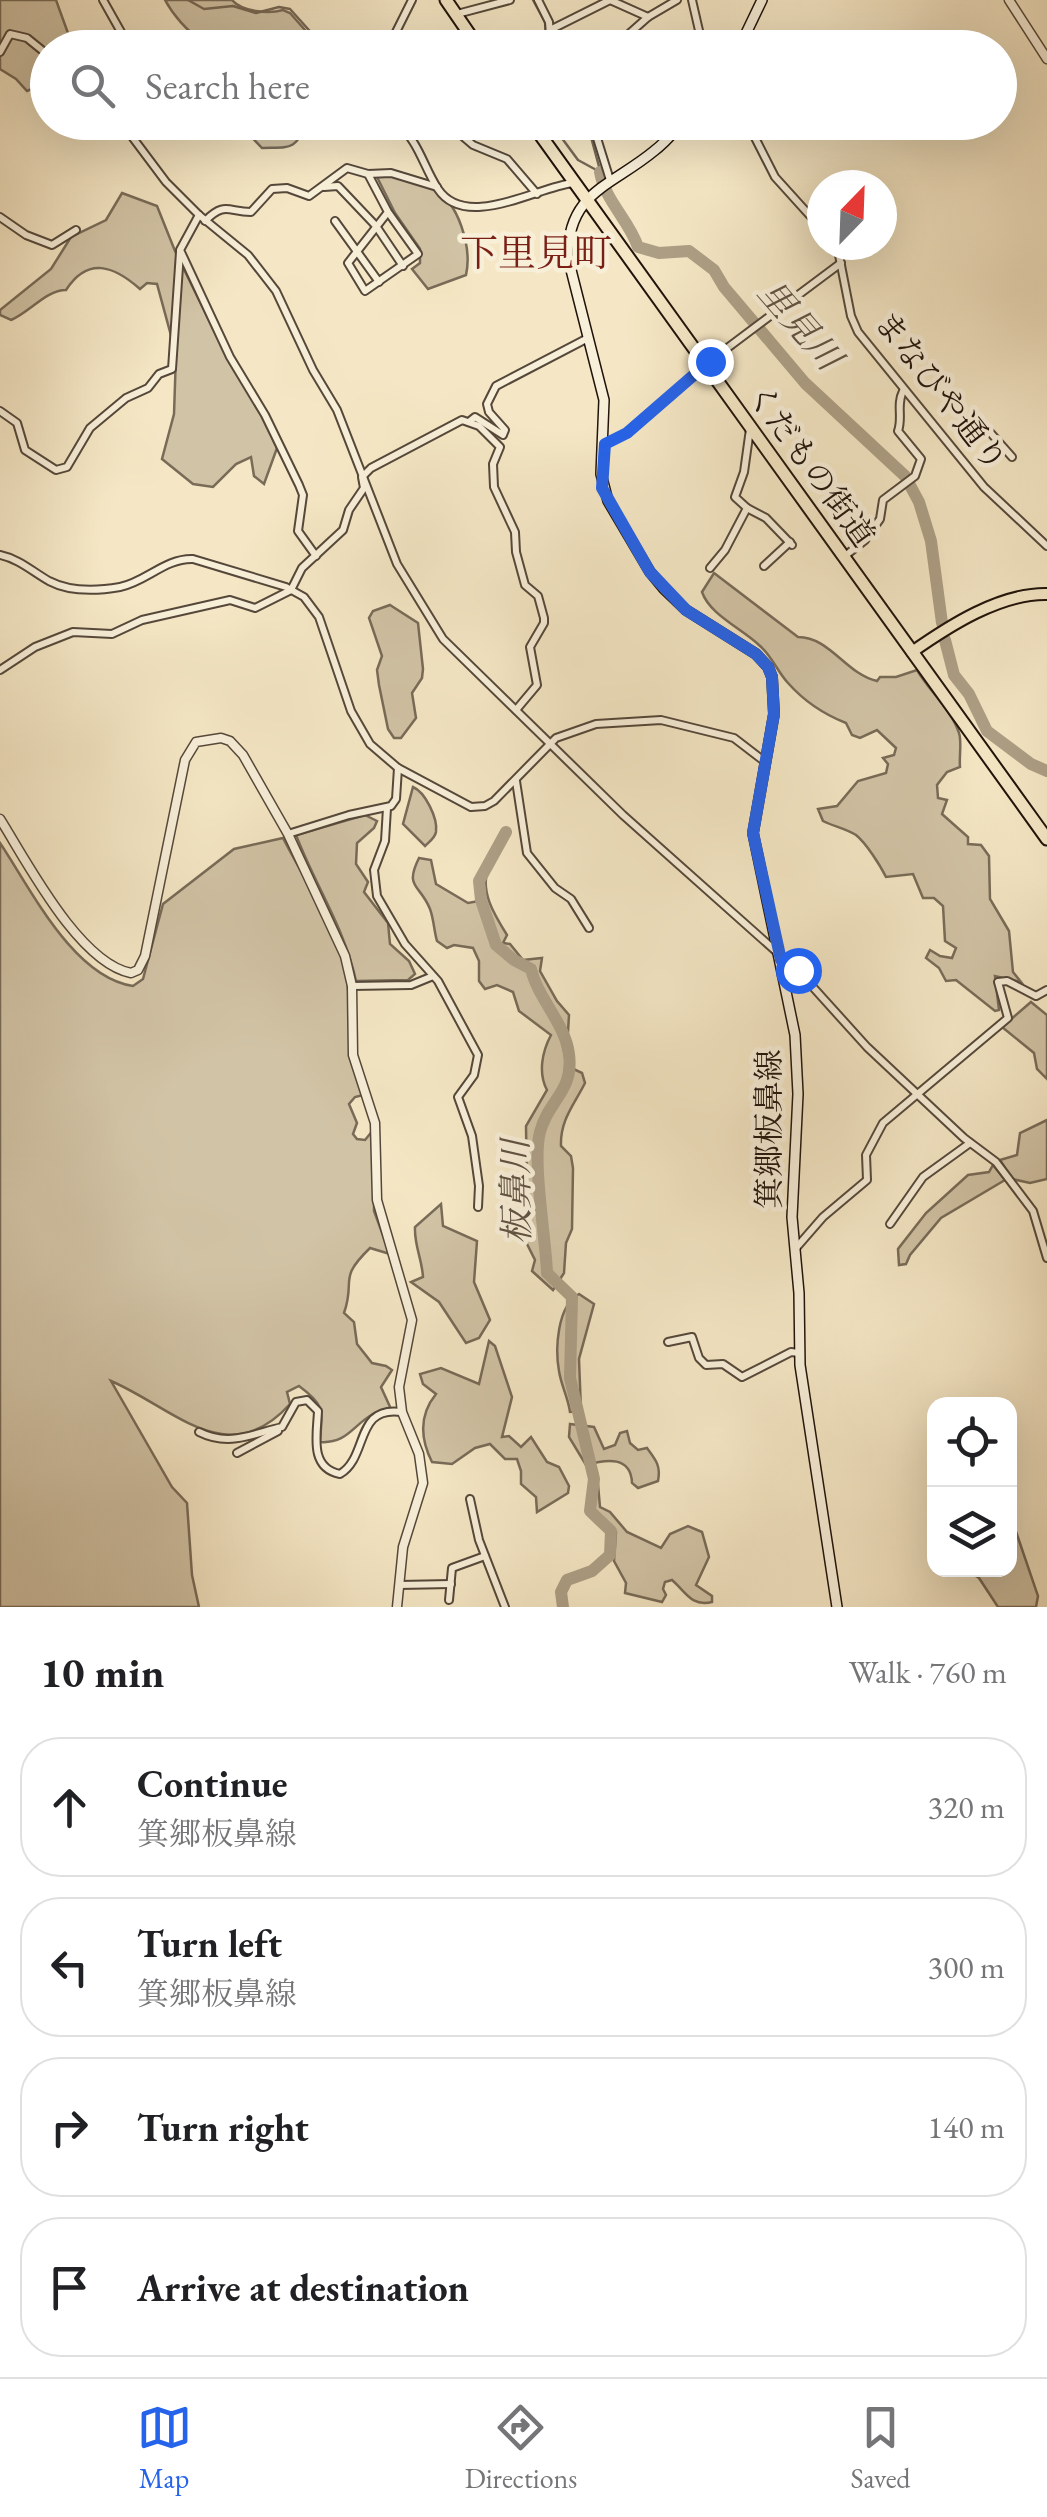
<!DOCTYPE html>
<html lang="en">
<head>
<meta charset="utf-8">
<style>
	body { margin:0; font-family:"EB Garamond","Noto Serif JP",serif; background:#f6f6f6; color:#202124 }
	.controls { position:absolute; right:30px; bottom:30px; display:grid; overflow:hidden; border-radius:20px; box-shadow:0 10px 40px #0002 }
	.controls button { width:90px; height:90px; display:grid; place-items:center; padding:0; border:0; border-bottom:2px solid #e0e0e0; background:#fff; color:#202124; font:50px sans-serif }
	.compass { position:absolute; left:807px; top:170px; width:90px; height:90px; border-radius:50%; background:#fff; box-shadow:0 10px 40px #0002; rotate:23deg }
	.stop { position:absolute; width:30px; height:30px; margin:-22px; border:8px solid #2563eb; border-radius:50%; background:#fff }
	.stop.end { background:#2563eb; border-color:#fff; box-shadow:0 2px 10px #0008 }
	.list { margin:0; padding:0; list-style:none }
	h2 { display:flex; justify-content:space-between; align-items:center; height:130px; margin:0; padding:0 40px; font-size:42px }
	h2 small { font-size:32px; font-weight:400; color:#757577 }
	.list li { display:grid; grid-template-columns:65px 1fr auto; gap:30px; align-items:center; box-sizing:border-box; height:140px; margin:0 20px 20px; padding:0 20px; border:2px solid #e0e0e0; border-radius:40px }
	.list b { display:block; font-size:38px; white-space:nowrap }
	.list p { margin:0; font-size:32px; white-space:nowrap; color:#757577 }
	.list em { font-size:32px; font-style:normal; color:#757577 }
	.icon { flex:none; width:55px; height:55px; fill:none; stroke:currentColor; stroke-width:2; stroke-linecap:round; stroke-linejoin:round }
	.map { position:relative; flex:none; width:1047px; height:1607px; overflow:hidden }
	.search { position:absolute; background:#fff; box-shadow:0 10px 40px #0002; left:30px; right:30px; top:30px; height:110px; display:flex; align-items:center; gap:25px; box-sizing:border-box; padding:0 35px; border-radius:55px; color:#757577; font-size:38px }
	.sheet { height:770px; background:#fff }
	nav { display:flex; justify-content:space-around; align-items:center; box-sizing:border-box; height:140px; border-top:2px solid #e0e0e0; background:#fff; font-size:28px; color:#757577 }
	nav a { display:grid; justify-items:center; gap:5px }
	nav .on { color:#2563eb }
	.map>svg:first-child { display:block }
</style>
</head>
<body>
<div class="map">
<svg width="1047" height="1607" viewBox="0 0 1047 1607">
	<rect width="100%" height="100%" fill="#f5e7c5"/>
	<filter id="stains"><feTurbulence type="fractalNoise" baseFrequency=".002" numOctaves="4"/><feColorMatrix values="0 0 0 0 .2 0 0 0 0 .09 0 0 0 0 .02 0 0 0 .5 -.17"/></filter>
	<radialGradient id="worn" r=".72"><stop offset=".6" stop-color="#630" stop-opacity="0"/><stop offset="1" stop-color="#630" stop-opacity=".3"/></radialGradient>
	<g fill="#d1c3a5" stroke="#786b58" stroke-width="2.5">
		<polygon points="0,0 56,0 73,47 48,48 47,83 27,91 16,79 0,69"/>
		<path d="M165,0H232C242,12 269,14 283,10L290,13L320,47C297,48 219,53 202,41C187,31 173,15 165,0Z"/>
		<path d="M243,122H307V123C295,151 290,147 262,148L241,126Z"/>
		<path d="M393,176C405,180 420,183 432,188C459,201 472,248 466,275L428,289L412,269L420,263V249L395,213L377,177Z"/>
		<path d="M122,193L157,206L175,251L225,353L257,405L277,448L264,484L254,476L251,457L236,464L213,487L193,484L162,459L174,414L176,354L157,284L147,283L140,289C114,266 88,256 66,290C46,290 30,312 11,320L0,315V310L51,269L71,237L106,220Z"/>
		<path d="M714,573L798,637C830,637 846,674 877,681L880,677H896L917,670C930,692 951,709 959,733C962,742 959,756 960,767L947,772L937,785L938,798L947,800L942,814L968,837V844L981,845L989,856L990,899L1009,931L1013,972L1021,982L995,976L999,1010L995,1011L956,980L946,981L939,968L926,958L930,950L940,956L952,958L956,948L945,941L943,906L934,898H923L913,874L886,877C880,865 866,843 856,835C847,829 833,826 823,821L818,809L837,806L858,781L886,773L888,764L883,758L894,755L896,748L877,730L860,738L852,735L846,723C823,714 804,701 788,683C777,671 772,656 759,645C741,628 710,615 702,592Z"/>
		<polygon points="390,605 418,623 423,669 422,678 412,693 416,718 401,738 394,738 388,729 379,685 377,670 382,656 369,618 373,611"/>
		<path d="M413,787C425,792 438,818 436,832C435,838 429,842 425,846L403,824Z"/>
		<path d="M365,815L377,821L374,828L357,843L356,864L368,882L364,892L388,923L390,944L409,961L415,974L408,980L356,981C345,929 315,885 296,835Z"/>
		<path d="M283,838C306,883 339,931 347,980C353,1023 347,1051 363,1095L355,1097L349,1104L357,1123L353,1134L357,1139L365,1140L374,1129V1211L390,1254L370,1248C337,1280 356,1279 344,1313L354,1322L357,1344L372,1363L386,1366L392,1370L381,1387L391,1409C385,1411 379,1411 373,1414C353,1425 347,1444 320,1442C322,1410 326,1406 299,1386L287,1392L290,1404C228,1473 174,1408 111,1381L172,1487L187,1503L192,1575L199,1607H0V843C31,889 73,977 133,986L143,979L163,904L234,849Z"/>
		<path d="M419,858L431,860L436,884L468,903L479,901L476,882L488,868C480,892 494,914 507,935L503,943L510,944L523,960L542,958L540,971L557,1001L569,1015L568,1032L562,1042L567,1066L582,1073L585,1083C574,1105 560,1120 561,1146L571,1156L573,1168L572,1229L566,1243L564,1273L553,1290L532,1271L535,1260L523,1236L526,1215L523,1203L527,1194L526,1126L547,1090C538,1073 542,1052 551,1035L519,1011L513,992L497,985L485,989L479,981V961L473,948L454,945L447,948L437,941C434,931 434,920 430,909C420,884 404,888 419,858Z"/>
		<polygon points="1031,1002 1047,1015 1047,1079 1037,1069 1034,1053 1002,1027"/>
		<polygon points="1047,1120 1047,1179 1030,1183 1012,1179 1000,1160 1017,1155 1020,1133"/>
		<polygon points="993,1165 1005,1180 941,1218 910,1255 906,1264 899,1265 898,1249 926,1213 968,1175 989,1172"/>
		<path d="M441,1204L443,1226L477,1241L474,1282L490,1320L479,1338L466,1343L439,1302L411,1282L423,1277C422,1259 414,1245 415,1227Z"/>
		<path d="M579,1294L594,1304L579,1359L581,1411L570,1412C568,1397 561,1385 559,1371C555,1349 557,1306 579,1294Z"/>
		<path d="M489,1341L495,1346L512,1397L502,1437L509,1436L521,1447L531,1437L547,1462L559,1467L569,1486L568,1493L537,1512L536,1497L521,1484V1471L517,1459H505L490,1444L475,1448L452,1464L432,1462C420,1438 419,1415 436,1394L423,1384L420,1374L441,1368L479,1384Z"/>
		<path d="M570,1424L594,1427L604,1449L615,1445L620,1433L627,1431L630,1443L638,1450L647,1448C656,1460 661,1466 658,1481L638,1488L632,1483C631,1456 607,1459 586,1465L569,1437Z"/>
		<path d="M591,1473H597L600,1507L610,1512L627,1532L661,1548L670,1534L688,1526L702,1532L709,1557L696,1585L712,1596V1602C691,1607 686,1592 672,1580L665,1582L663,1589L666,1595L662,1602L625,1593L626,1583L614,1561L616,1532L595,1511Z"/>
		<polygon points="1010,1514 1038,1596 1036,1607 998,1607 979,1578 966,1570 1010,1570"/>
	</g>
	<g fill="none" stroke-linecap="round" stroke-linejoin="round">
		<g stroke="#756755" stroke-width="2.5">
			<polyline points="188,0 204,9 233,6 256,13 279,7 290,9 325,48"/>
			<polyline points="533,0 545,22 547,48"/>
			<polyline points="550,122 578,160 600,172"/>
			<polyline points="572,122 576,132 591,137 600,170"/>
		</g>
		<g stroke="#ad9f86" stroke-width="12">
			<path d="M600,172C605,201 629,220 638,247L659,253L689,251L714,270L724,287L805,383L905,476L919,502L931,541L942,623"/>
			<polyline points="945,640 954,675 969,694 987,731 1031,764 1047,771"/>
			<path d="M506,832L479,881L481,900L496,945L514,960L531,969C538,999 565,1023 569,1054C574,1092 548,1100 540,1132C532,1161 546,1240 547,1273L572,1297L570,1378L594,1479L590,1511L611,1531L610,1555L592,1571L567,1580L561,1592L563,1607"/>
		</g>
		<defs>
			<g id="minor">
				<polyline points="103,0 121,32 117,48"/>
				<polyline points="538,0 549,22 551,48"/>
				<polyline points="692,0 703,48"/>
				<polyline points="457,14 510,0"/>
				<polyline points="550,30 610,0 648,17"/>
				<polyline points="388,48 412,0"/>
				<polyline points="613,48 648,17 677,0"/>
				<polyline points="0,52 10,34 27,38 48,55"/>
				<polyline points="121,122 166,182 199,215 248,255 276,291 313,370 337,410 397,564 443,639 623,815 779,954"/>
				<path d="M396,122C419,141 423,166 438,189C466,231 537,187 573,183"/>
				<polyline points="446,122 473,145 507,159 537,194"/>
				<polyline points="592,122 610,180"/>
				<polyline points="747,122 775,177 822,229"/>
				<polyline points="368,174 388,212 418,254 365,291 348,263 388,212"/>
				<polyline points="324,187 338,186 376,226 403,266"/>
				<polyline points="199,215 180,250 230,357 265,415 299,485 303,495 298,531 316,556"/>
				<polyline points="0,217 26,235 52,245 76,230"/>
				<path d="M205,221C225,201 228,212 251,212L272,189L287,188L309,196L347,168L368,174L391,173L437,187"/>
				<polyline points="335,221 379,282"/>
				<polyline points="837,245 851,316 858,332 984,487 1047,546"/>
				<polyline points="0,411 17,423 25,450 56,470 67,467 90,428 126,398 148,388 159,374 172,369 180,252"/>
				<polyline points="470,421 475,417 503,435 505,430 489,412 487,404 496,386 588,338"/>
				<polyline points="988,430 1012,457"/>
				<polyline points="605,444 627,433 710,361 841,263"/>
				<polyline points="747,508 766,518 792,545"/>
				<path d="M0,555C19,559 33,572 49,581C70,592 97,591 120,587C146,582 165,558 193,559L286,587L304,597L319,617L351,711L370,744L398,768L471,807L485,806L494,801L556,738L596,724L661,720L734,738L764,761"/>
				<path d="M845,556L865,540L880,519L883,500L915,476L921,459L898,431C903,417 896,405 903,391"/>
				<polyline points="764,566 790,542"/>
				<polyline points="710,568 725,550 747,508 735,497 744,472 750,429"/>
				<polyline points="0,670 35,647 73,632 112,634 142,620 230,600 255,608 291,590 302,568 343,530 349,510 364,488 362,477 371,468 462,420 479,426 500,447 493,464 494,487 515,532 516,552 525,585 538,596 544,618 544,623 530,647 537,685 516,710"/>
				<polyline points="516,781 527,853 555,888 571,899 589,928"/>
				<polyline points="387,808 385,841 374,870 377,896 405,944 438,981 478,1055 474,1075 458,1097 472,1136 479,1186 478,1207"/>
				<polyline points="288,834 349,815 391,806 396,799 398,768"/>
				<polyline points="781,960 802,975 867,1047 964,1138 996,1162 1033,1211 1047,1258"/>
				<polyline points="352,986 411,985 433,976"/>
				<polyline points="890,1224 923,1177 970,1143"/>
				<polyline points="796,1248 823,1217 867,1180 866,1155 883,1123 1008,1018 998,982 1007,981 1036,996 1047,990"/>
				<polyline points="668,1342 692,1337 699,1358 706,1365 723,1364 742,1377 791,1352 799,1353"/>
				<path d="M199,1432C229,1447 252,1434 282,1427L296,1402L307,1400L318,1411C317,1435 309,1468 340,1474C369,1457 354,1405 402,1412"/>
				<polyline points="237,1453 278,1431"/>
				<polyline points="470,1499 479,1540 505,1607"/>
				<polyline points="399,1585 451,1584"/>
				<polyline points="449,1600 452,1568 485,1556"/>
			</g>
			<g id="tertiary">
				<polyline points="1009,0 1047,59"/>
				<path d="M0,819C27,862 79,963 131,973L138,970L145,956L185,760L196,742L221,738L230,741L243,755L288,834L345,956L352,986L353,1055L375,1123L377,1200L412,1320L399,1387L402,1412L419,1454L423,1483L403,1547L397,1607"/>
			</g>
			<g id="secondary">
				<polyline points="739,48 762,0"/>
				<path d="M683,122C674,132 665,143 654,151C612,186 567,192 568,258L604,400L601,474L608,501L650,572L664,589L686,610L756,654L768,667L772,677L774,714L753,833L795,1035L798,1094L792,1217L799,1293L800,1365L837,1607"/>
			</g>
			<path id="primary" d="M912,652C949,626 1000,593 1047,594"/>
			<g id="trunk">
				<polyline points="446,0 479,48"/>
				<polyline points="531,122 1047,839"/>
			</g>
		</defs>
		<use href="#minor" stroke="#55483a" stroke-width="10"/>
		<use href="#tertiary" stroke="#55483a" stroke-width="11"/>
		<use href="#secondary" stroke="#20130b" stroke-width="12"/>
		<use href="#primary" stroke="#20130b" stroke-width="14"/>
		<use href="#trunk" stroke="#20130b" stroke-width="15"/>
		<use href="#minor" stroke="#f8efd9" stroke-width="6"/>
		<use href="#tertiary" stroke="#f8efd9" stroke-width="8"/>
		<use href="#secondary" stroke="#f8efd9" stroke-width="9"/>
		<use href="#primary" stroke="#f5e7c5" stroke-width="10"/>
		<use href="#trunk" stroke="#f5e7c5" stroke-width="11"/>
	</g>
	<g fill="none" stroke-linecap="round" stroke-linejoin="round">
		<polyline stroke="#2563eb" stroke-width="12" points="710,361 627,433 605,444 602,488 650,572 686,610 756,654 768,667 772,677 774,714 753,833 781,960 798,970"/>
	</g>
	<g text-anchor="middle" stroke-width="9" stroke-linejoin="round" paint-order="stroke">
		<g font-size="32" fill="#20130b" stroke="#f8efd9">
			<text transform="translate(941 391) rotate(52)" y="11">まなびや通り</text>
			<text transform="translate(811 465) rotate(54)" y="11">くだもの街道</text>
			<text transform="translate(769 1129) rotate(-90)" y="11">箕郷板鼻線</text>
		</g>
		<g font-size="35" font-style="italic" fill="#5f5242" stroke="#f8efd9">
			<text transform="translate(800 325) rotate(49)" y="12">里見川</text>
			<text transform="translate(516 1192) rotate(-91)" y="12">板鼻川</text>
		</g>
		<g font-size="38" fill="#7a1f14" stroke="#f8efd9">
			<text x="536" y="266">下里見町</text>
		</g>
	</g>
	<rect width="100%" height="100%" filter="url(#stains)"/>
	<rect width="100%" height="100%" fill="url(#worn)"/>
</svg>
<div class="controls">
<button><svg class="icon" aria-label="locate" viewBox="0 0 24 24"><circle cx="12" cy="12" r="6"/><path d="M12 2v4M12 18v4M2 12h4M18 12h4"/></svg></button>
<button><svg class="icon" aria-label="layers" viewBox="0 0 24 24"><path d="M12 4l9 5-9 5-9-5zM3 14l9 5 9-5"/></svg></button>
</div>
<svg class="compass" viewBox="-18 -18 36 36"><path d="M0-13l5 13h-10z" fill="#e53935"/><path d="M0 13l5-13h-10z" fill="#757577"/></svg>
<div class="stop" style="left:798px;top:970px"></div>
<div class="stop end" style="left:710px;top:361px"></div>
<div class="search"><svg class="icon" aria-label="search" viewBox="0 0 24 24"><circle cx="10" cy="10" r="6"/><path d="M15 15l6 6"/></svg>Search here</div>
</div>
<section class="sheet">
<h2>10 min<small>Walk · 760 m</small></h2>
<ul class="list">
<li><svg class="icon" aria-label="ahead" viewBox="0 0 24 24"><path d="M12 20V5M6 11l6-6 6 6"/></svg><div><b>Continue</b><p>箕郷板鼻線</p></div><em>320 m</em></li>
<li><svg class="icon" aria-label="left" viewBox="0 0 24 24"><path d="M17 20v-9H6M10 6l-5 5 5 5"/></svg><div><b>Turn left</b><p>箕郷板鼻線</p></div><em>300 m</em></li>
<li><svg class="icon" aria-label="right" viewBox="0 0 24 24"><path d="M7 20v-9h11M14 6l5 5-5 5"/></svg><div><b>Turn right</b></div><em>140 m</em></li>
<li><svg class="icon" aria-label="arrive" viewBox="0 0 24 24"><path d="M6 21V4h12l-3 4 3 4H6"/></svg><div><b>Arrive at destination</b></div></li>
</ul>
</section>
<nav>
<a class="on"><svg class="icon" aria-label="map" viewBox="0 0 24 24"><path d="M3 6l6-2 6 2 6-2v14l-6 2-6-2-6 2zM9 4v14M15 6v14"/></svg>Map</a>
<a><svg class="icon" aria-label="directions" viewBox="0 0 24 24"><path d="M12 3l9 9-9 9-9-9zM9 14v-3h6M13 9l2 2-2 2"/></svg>Directions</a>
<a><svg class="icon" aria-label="saved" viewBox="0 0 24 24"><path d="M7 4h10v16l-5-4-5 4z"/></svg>Saved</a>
</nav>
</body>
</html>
